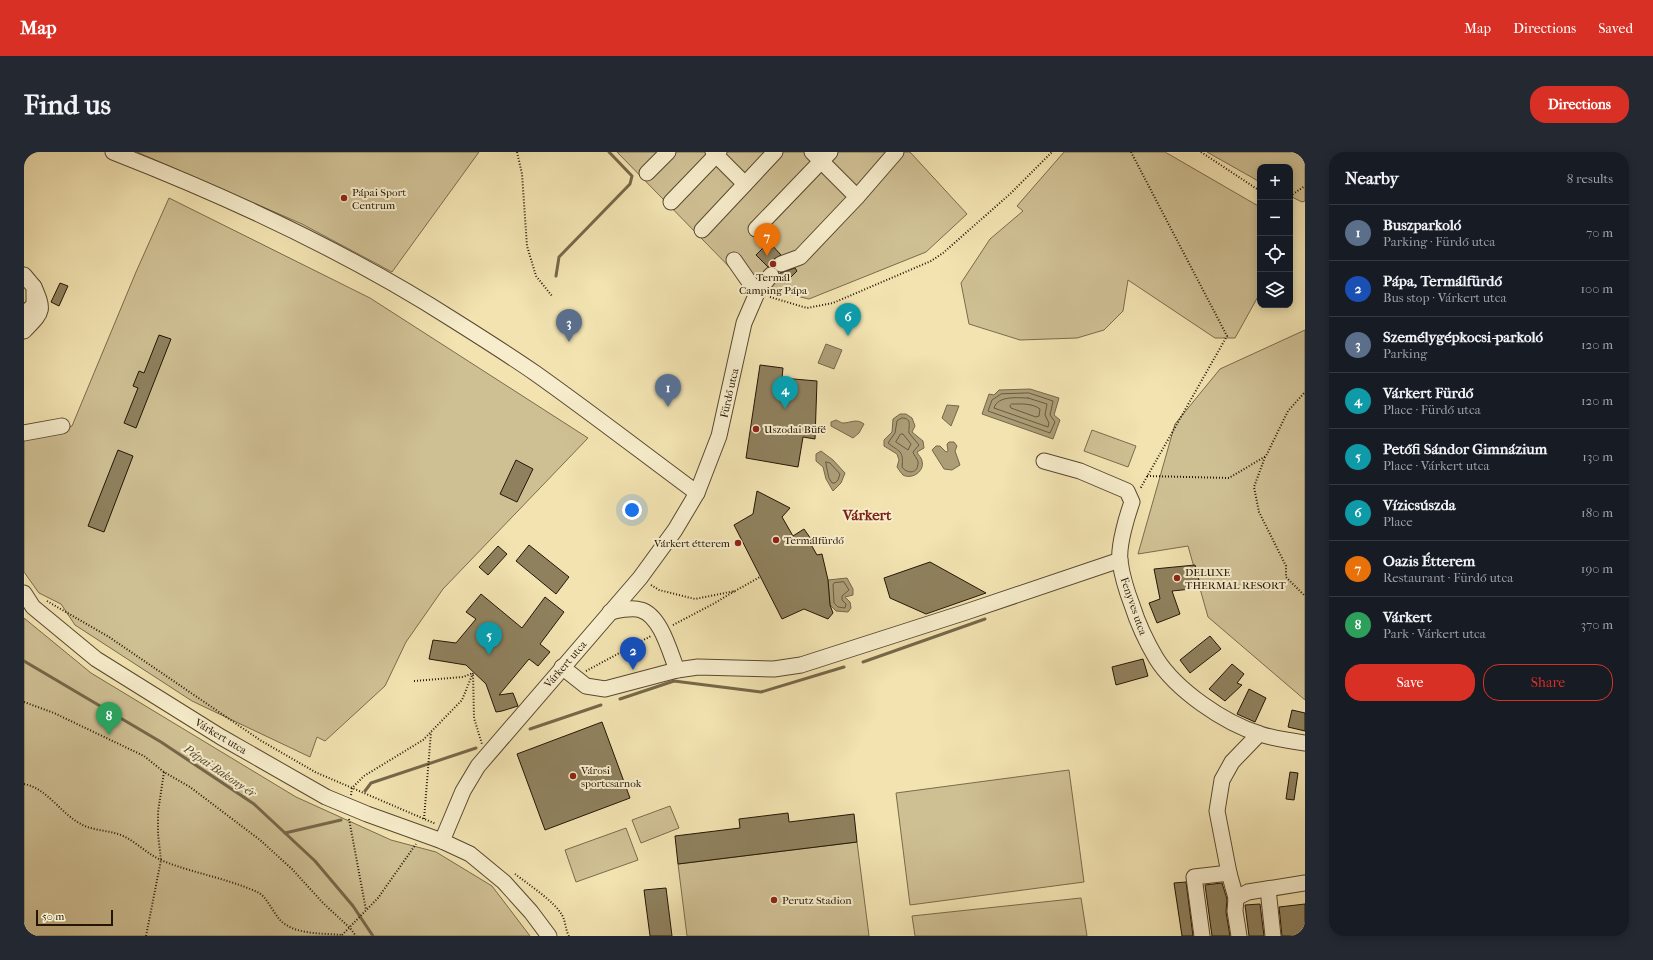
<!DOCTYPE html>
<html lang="en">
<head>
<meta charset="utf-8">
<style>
	body { margin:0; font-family:"IM FELL French Canon",serif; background:#242831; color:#f1f3f6 }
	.controls { position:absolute; right:12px; top:12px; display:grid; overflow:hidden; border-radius:8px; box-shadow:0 2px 10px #0003 }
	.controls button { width:36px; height:36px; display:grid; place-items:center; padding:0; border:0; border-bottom:1px solid #363941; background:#171b24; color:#f1f3f6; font:20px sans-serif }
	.scale { position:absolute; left:12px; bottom:10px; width:77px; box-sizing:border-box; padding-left:4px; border:2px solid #241605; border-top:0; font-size:11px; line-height:14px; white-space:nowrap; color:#241605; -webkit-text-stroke:3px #f7edcc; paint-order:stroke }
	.you { position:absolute; left:608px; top:358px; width:14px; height:14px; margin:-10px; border:3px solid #fff; border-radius:50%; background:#1a73e8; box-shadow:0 0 0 6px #1a73e833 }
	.badge { display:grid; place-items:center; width:26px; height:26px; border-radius:50%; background:#d93025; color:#fff; font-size:13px; font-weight:700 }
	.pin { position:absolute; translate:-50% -33px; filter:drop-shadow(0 1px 2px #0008) }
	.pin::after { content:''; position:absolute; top:21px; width:14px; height:12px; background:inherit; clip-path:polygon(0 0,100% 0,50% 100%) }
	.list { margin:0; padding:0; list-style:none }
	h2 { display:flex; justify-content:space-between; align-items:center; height:52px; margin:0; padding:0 16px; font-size:17px }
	h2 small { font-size:13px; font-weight:400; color:#9ea1a6 }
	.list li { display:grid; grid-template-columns:26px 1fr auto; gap:12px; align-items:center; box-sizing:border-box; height:56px; padding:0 16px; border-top:1px solid #363941 }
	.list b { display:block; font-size:15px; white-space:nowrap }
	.list p { margin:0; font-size:13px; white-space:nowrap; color:#9ea1a6 }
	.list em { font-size:13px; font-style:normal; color:#9ea1a6 }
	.actions { display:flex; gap:8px; padding:12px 16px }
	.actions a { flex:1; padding:9px 0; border:1px solid #d93025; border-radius:16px; text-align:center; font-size:14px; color:#d93025 }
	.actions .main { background:#d93025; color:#fff }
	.icon { flex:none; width:22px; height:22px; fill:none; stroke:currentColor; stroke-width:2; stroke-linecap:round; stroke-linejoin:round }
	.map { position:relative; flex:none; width:1281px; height:784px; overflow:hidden; border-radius:16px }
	header { display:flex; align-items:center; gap:24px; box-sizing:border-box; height:56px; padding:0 20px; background:#d93025; color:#fff }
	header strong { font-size:19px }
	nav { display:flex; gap:22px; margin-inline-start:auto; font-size:14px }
	.intro { display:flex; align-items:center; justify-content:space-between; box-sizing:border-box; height:96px; padding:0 24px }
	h1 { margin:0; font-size:28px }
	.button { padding:10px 18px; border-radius:16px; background:#d93025; color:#fff; font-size:14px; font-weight:700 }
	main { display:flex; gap:24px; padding:0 24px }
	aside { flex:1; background:#171b24; border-radius:16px; box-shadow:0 2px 10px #0003 }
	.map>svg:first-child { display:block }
</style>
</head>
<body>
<header>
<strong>Map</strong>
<nav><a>Map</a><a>Directions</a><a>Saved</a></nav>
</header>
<div class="intro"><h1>Find us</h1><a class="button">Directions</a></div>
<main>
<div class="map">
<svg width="1281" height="784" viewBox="0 0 1281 784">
	<rect width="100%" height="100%" fill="#f2e3b1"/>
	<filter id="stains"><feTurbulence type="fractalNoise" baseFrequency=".005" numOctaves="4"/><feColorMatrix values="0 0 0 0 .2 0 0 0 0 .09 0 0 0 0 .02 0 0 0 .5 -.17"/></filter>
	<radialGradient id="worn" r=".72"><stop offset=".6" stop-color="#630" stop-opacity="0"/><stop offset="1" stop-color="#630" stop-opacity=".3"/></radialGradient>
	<g fill="#cfc094" stroke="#7a6b4c">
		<polygon points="113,0 455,0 368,120 278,72"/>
		<polygon points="593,0 886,0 943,62 902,100 785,147 723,133"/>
		<polygon points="1040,0 1141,0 1236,55 1236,141 1211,186 1191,186 1104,128 1099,159 1080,178 1053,186 996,188 945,172 937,131 966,87 999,59 993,54"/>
		<polygon points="1183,0 1281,0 1281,49 1278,50 1266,44 1266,15 1236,15 1236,30"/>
		<polygon points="145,46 346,146 564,286 419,437 382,490 361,534 301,589 293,585 286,605 168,549 51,473 37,452 15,441 0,420 0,289 48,274 112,120"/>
		<polygon points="1281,178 1281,548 1184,465 1164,394 1114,402 1151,272 1196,217"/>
		<polygon points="1068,278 1112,294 1104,315 1060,299"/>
		<polygon points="0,466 67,521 272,645 367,688 412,700 468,734 506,784 0,784"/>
		<polygon points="1045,618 1060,730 886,753 872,641"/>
		<polygon points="646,654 655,676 617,691 608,668"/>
		<polygon points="602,676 614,708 552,730 541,698"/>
		<polygon points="833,690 845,784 663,784 654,712"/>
		<polygon points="1057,746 1063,784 891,784 888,764"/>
	</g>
	<g fill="#ac9d77" stroke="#766749">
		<polygon points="802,192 818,198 810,217 794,211"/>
		<polygon points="1006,237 1035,246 1030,263 1036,268 1029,287 958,262 965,242 970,243 975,238"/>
		<polygon points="923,253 935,254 927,274 918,266"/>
		<path d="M876,262H882L888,266L891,274L888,280L899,289L900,296L893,300C894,303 898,306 898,309C901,319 888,328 879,323C877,321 875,318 873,315L875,308L873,302L860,294V288L868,280L869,267Z"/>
		<path d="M812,268C815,269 817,271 819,271C827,271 832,266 840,272L835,281L829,286L807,274V270Z"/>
		<polygon points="925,290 930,290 933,294 931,299 936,313 928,318 920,317 908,298 912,294 916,294 922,300 924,299 923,292"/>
		<polygon points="797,299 809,308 821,321 817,331 809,339 802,327 799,315 792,309 792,302"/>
		<polygon points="823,426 829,437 829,443 821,445 826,450 827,456 824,460 812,459 806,453 804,428"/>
	</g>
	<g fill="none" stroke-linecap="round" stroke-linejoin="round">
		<g stroke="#685a3e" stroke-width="1">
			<polygon points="1005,241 1029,249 1026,263 1031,270 1026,281 964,259 968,248 977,242"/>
			<path d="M1004,246L1023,252L1021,263L1025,271L1024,275L970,256C974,243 994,246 1004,246Z"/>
			<path d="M988,252C997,252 1008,251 1016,257L1015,264L1012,265L987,256L986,254Z"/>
			<path d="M878,266C889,266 884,275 885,281L895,293L889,300C890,304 895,308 894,312C893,323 882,321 878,315C880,298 875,300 864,291L871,281L873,269Z"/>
			<polygon points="877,282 879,282 887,292 884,298 872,290"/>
			<polygon points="802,310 806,311 816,322 814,328 811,331 808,331 805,326"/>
			<polygon points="820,430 825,438 818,444 818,448 822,452 821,456 814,455 810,451 809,433 810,431"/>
		</g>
		<g stroke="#766749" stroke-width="3">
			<polyline points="532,124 535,105 606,32 608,24 585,0"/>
			<polyline points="0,509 137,590 230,652 291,709 329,754 349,784"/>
			<polyline points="839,510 961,467"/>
			<polyline points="596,547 650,529 737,540 820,515"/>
			<polyline points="506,577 577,553"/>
			<polyline points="341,639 347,631 452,596"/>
			<polyline points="261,681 317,668"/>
		</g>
	</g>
	<g fill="#8f815e" stroke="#241605">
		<polygon points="745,90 757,103 750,107 748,114 744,115 732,103"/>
		<polygon points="771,116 773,119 761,131 755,126 756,121"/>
		<polygon points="36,131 44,134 35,154 27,150"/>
		<polygon points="135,183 147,187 112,276 100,271 114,236 109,234 115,219 120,221"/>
		<polygon points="736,213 759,216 758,226 793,229 791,287 779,285 774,315 722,306"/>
		<polygon points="94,298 109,304 80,380 64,374"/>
		<polygon points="492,308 509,317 493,350 476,342"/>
		<polygon points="733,339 766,356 758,365 769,384 780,377 787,387 785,389 793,403 798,402 804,428 806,453 809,461 804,467 780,457 758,467 710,373 729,362"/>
		<polygon points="505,393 545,425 532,442 492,409"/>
		<polygon points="474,394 483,402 464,423 455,415"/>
		<polygon points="906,410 962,441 902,462 866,446 860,426"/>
		<polygon points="1171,413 1177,436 1148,439 1156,462 1133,471 1125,451 1136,447 1130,417"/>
		<polygon points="457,442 498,476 521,445 540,460 516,492 526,500 514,514 505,507 475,543 489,541 494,554 478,559 472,560 462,532 442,513 405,507 409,488 432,491 452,467 442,460"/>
		<polygon points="1186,484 1197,497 1166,521 1156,508"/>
		<polygon points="1119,507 1124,524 1092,533 1088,515"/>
		<polygon points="1208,512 1220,522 1213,531 1218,533 1201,549 1185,537"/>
		<polygon points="1225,537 1242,546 1231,570 1213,562"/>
		<polygon points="1268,558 1281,561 1281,579 1264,575"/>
		<polygon points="578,570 606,646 521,678 493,602"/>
		<polygon points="1266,620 1274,621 1270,648 1262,647"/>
		<polygon points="764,661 765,670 830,662 833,690 654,712 651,684 716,676 715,667"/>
		<polygon points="1162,730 1169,784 1158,784 1150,731"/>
		<polygon points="1198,731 1203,747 1202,760 1206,784 1188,784 1181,733"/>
		<polygon points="642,736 648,784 626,784 620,738"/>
		<polygon points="1236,752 1240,784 1225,784 1221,753"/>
		<polygon points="1281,752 1281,784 1258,784 1255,755"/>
	</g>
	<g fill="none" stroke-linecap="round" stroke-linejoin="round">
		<defs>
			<g id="minor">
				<path d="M89,0C207,46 325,101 431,169C458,186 485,203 511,221C566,260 619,301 673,341"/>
				<polyline points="689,0 721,32"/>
				<polyline points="623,21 644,0"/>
				<polyline points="833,45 872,0"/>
				<polyline points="647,50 695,0"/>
				<polyline points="732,77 806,0"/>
				<polyline points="678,78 751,0"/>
				<polyline points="710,108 733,141"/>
				<polyline points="757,112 776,105 833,45 788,0"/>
				<polyline points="0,123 10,135 10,153 0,162"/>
				<path d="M0,179C18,160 21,160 10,135"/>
				<polyline points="0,281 38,274"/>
				<path d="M1020,309L1056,319L1103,339L1108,350C1103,364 1094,394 1096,409C1098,424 1103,440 1108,453C1114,472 1122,489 1132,506C1152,538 1200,571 1236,582C1251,587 1266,589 1281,591"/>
				<polyline points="0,441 9,455 72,507 197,585 302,645 343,662 418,689 446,702 480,730 507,760 525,784"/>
				<path d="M586,460C596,458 608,455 617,458C637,464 646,501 653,518"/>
				<polyline points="538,515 562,534 581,537 653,518 674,515 750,517 777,513 942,460 1096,408"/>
				<polyline points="418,689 439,639 454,614 616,426 651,378 673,341 695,284 720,171 733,141 747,123"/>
				<polyline points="1205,721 1193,659 1198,628 1208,610 1235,582"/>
				<polyline points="1244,737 1249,784"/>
				<polyline points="1212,746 1224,740 1281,731"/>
				<polyline points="1178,784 1170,725 1205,721 1212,746 1211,759 1215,784"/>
			</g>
		</defs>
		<use href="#minor" stroke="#584930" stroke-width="17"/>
		<g stroke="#241605" stroke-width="2" stroke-dasharray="1 2" stroke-linecap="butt">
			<polyline points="493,0 498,22 503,94 512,124 528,144"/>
			<polyline points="1107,0 1203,184 1116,337"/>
			<polyline points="1177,0 1236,39"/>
			<polyline points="1266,44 1281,34"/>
			<polyline points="746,145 783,156 809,151 907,109 919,101 986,42 1028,0"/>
			<polyline points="1241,305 1230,335 1235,360 1262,414 1262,425 1281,444"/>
			<polyline points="1123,324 1205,326 1242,304 1264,259 1281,240"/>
			<polyline points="627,433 635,438 671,447 711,439 736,425"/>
			<polyline points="23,449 85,485 236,588 291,620 412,672"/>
			<polyline points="649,473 689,452 711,439"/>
			<polyline points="562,519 627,484"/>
			<polyline points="390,529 439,525 449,521"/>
			<polyline points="0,550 30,561 120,604 140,620 166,635 236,688 268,717 299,751 326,776 332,784"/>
			<path d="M0,632C23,636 37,662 57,672C69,679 84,678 97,683C113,690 124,703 139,709C169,721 201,726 231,739C243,743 248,760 257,769C272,783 298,781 318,783"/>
			<polyline points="327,643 328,636 340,624 399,588 438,548 449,521 450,566 458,592"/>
			<polyline points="325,667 342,758"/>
			<polyline points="400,667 407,580"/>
			<path d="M491,722C504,732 531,750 538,763C542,770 541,777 545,784"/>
			<polyline points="318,783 354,746 392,692"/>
			<polyline points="122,784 137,708 134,682 134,660 140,620"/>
		</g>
		<use href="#minor" stroke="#f7edcc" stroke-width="15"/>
	</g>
	<g fill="#8f2418" stroke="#f7edcc" stroke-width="1.5">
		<circle cx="320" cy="46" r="4"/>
		<circle cx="749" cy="112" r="4"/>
		<circle cx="732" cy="277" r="4"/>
		<circle cx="752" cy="388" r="4"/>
		<circle cx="714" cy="391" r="4"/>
		<circle cx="1153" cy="426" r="4"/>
		<circle cx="549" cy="624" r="4"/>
		<circle cx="750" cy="748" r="4"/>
	</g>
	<g text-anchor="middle" stroke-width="4" stroke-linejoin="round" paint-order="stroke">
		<g font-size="11" fill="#241605" stroke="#f7edcc" text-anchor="start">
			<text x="328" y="44">Pápai Sport<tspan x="328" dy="13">Centrum</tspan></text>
			<text x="749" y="129" text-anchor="middle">Termál<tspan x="749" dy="13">Camping Pápa</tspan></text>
			<text x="740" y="281">Uszodai Büfé</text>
			<text x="760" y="392">Termálfürdő</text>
			<text x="706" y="395" text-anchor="end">Várkert étterem</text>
			<text x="1161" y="424">DELUXE<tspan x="1161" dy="13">THERMAL RESORT</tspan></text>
			<text x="557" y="622">Városi<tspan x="557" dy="13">sportcsarnok</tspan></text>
			<text x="758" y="752">Perutz Stadion</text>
		</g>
		<g font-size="11" fill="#241605" stroke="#f7edcc">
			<text transform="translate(705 241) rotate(-77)" y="4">Fürdő utca</text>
			<text transform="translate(1110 454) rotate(71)" y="4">Fenyves utca</text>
			<text transform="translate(541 512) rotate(-49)" y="4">Várkert utca</text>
			<text transform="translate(197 584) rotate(31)" y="4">Várkert utca</text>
		</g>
		<g font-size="12" font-style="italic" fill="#5a4c33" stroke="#f7edcc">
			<text transform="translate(196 619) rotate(34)" y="4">Pápai-Bakony-ér</text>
		</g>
		<g font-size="15" font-weight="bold" fill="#7a1f14" stroke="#f7edcc">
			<text x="843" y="368">Várkert</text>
		</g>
	</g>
	<rect width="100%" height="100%" filter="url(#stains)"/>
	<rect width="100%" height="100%" fill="url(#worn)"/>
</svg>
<div class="controls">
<button>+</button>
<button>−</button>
<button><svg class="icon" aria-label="locate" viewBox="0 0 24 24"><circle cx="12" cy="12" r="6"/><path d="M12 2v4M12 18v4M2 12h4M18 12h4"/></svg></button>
<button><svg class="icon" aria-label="layers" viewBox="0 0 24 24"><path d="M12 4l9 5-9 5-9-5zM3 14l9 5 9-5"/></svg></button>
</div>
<div class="scale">50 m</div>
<div class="you"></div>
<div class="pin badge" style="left:644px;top:255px;background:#5c6f8a">1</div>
<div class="pin badge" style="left:609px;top:518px;background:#1a4fb4">2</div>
<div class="pin badge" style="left:545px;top:190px;background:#5c6f8a">3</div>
<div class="pin badge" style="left:761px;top:257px;background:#0f9aa8">4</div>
<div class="pin badge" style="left:465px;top:503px;background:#0f9aa8">5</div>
<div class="pin badge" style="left:824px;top:184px;background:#0f9aa8">6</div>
<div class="pin badge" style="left:743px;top:104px;background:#e8710a">7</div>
<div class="pin badge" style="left:85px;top:583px;background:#2e9e5b">8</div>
</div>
<aside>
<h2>Nearby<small>8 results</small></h2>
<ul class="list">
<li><span class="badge" style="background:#5c6f8a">1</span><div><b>Buszparkoló</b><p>Parking · Fürdő utca</p></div><em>70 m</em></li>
<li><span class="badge" style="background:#1a4fb4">2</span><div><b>Pápa, Termálfürdő</b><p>Bus stop · Várkert utca</p></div><em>100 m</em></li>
<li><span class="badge" style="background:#5c6f8a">3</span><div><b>Személygépkocsi-parkoló</b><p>Parking</p></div><em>120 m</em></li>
<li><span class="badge" style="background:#0f9aa8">4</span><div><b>Várkert Fürdő</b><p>Place · Fürdő utca</p></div><em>120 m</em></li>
<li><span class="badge" style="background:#0f9aa8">5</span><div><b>Petőfi Sándor Gimnázium</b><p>Place · Várkert utca</p></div><em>130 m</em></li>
<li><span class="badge" style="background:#0f9aa8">6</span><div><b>Vízicsúszda</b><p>Place</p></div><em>180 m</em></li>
<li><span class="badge" style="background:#e8710a">7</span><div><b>Oazis Étterem</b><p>Restaurant · Fürdő utca</p></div><em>190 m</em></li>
<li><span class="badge" style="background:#2e9e5b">8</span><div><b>Várkert</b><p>Park · Várkert utca</p></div><em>370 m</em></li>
</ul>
<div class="actions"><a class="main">Save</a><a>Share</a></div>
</aside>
</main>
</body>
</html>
